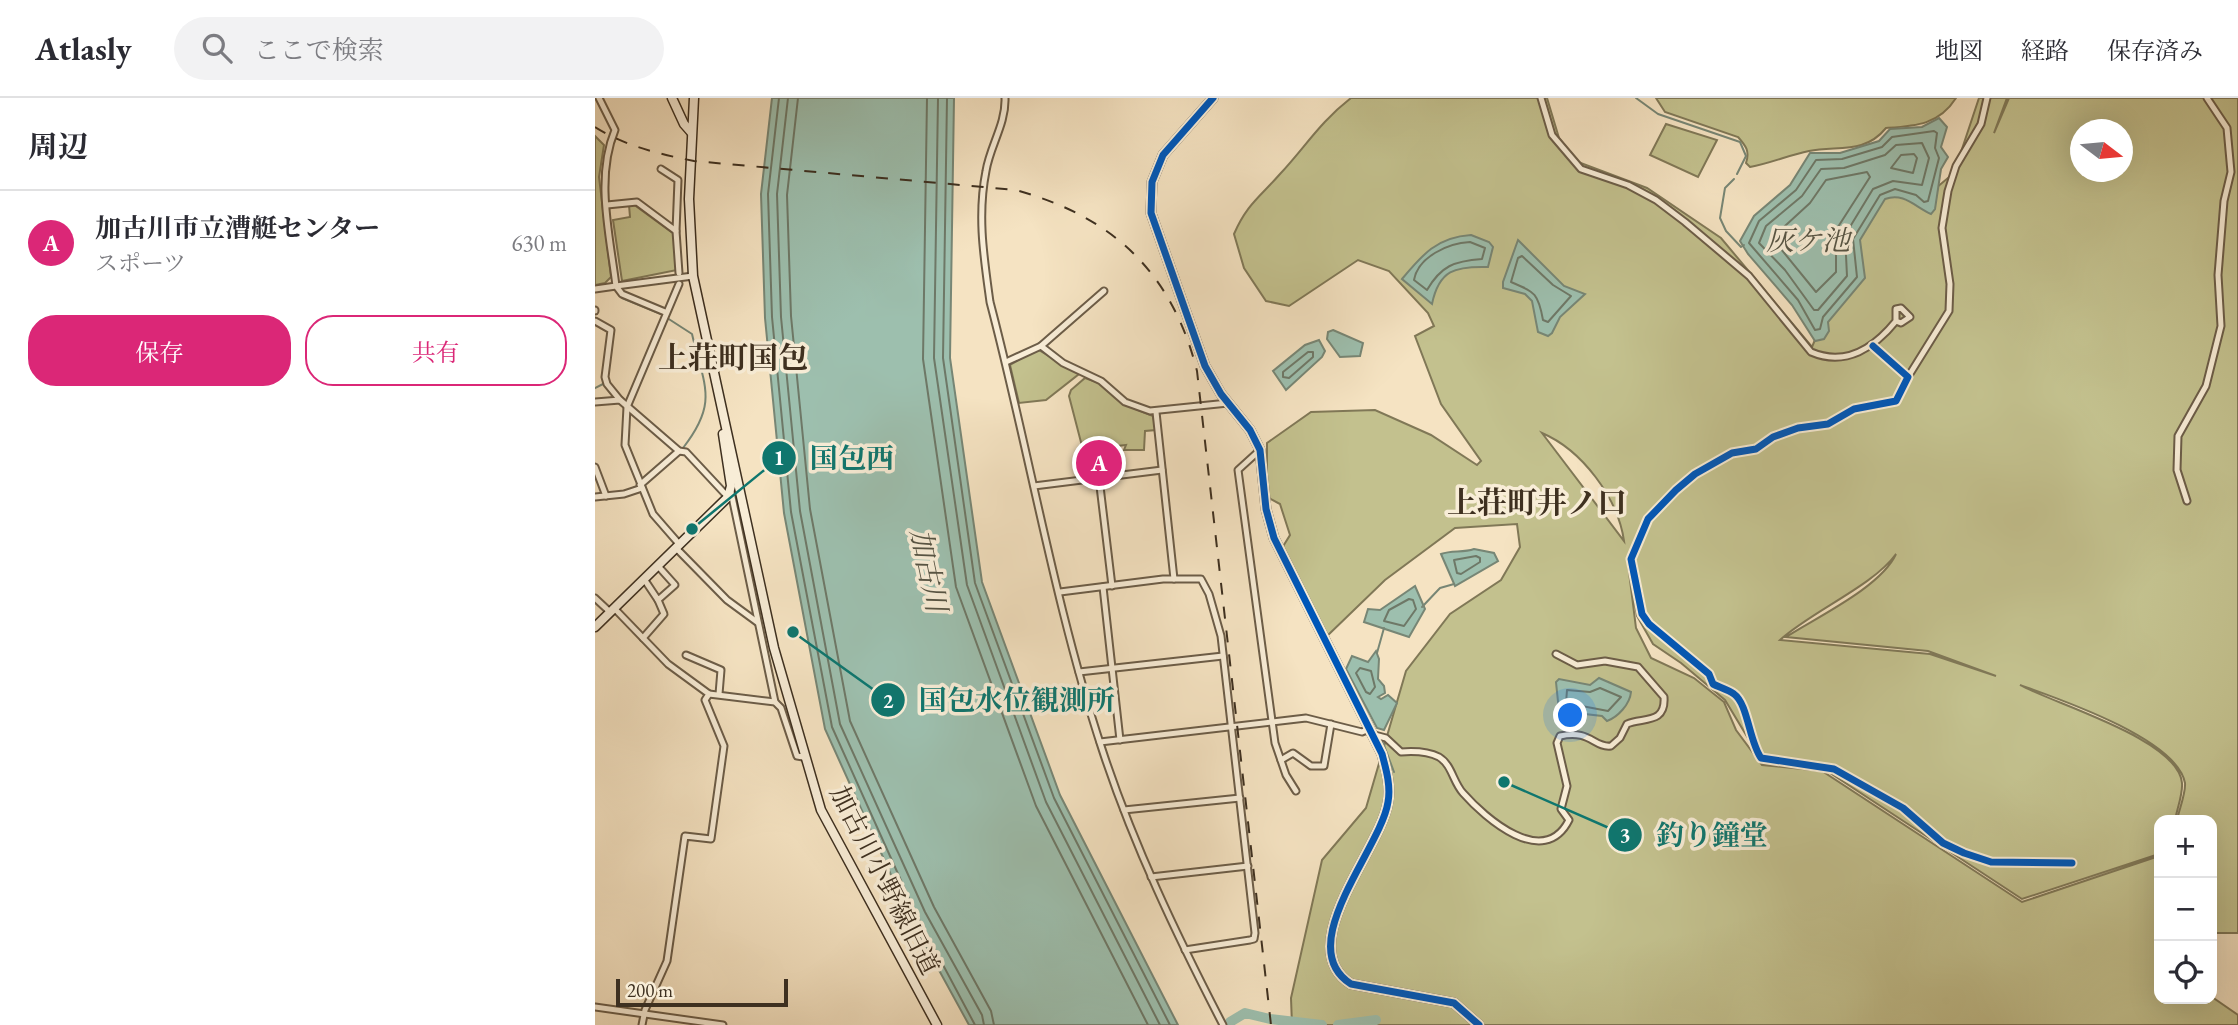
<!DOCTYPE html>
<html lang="ja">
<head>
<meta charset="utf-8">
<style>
	body { margin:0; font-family:"EB Garamond","Noto Serif JP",serif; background:#f2f2f3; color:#2b2b33 }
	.controls { position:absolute; right:21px; bottom:21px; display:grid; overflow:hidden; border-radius:14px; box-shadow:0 7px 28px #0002 }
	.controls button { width:63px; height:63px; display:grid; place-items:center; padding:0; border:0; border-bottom:2px solid #e1e1e2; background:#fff; color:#2b2b33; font:35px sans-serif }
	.compass { position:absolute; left:1475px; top:21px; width:63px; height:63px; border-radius:50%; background:#fff; box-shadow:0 7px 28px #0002; rotate:106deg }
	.scale { position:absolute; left:21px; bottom:18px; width:172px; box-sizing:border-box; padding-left:7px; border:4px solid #3e3020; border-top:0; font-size:19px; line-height:24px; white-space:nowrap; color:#3e3020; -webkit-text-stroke:5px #f8edd7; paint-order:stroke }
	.you { position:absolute; left:976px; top:618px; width:24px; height:24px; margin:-18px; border:5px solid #fff; border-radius:50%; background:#1a73e8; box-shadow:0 0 0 10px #1a73e833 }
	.badge { display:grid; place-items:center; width:46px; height:46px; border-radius:50%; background:#db2777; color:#fff; font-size:23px; font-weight:700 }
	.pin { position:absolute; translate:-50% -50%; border:4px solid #fff; box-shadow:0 2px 7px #0006 }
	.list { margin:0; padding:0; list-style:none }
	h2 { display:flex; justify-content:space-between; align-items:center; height:91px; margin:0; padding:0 28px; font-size:30px }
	h2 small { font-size:23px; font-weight:400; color:#7c7c81 }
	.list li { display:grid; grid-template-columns:46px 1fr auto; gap:21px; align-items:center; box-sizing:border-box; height:105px; padding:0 28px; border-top:2px solid #e1e1e2 }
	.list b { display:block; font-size:26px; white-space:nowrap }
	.list p { margin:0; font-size:23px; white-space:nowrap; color:#7c7c81 }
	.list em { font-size:23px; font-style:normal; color:#7c7c81 }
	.actions { display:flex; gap:14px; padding:21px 28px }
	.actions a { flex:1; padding:16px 0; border:2px solid #db2777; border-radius:28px; text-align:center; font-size:24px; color:#db2777 }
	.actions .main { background:#db2777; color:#fff }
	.icon { flex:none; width:38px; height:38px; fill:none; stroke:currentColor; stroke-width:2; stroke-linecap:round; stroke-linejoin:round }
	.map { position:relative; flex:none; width:1643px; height:927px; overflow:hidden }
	header { display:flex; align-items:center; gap:42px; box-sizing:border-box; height:98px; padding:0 35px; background:#fff; border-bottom:2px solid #e1e1e2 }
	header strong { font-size:33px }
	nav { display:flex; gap:38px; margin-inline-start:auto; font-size:24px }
	.search { width:490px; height:63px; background:#f2f2f3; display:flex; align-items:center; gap:18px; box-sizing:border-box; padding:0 24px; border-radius:38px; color:#7c7c81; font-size:26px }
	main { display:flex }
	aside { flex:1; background:#fff }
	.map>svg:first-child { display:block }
</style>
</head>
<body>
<header>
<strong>Atlasly</strong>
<div class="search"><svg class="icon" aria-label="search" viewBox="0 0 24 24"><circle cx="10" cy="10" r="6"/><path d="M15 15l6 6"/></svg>ここで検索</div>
<nav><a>地図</a><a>経路</a><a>保存済み</a></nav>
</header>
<main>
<aside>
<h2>周辺<small></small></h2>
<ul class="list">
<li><span class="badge">A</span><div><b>加古川市立漕艇センター</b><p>スポーツ</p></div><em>630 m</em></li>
</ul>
<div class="actions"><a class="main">保存</a><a>共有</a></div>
</aside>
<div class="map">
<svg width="1643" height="927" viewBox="0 0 1643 927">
	<rect width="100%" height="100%" fill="#f5e3c2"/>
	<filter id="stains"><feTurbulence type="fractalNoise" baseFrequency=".00286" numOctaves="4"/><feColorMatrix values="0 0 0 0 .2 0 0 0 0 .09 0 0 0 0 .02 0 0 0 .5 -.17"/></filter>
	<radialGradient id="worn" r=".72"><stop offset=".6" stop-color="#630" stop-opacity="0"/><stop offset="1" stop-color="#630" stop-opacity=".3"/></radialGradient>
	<g fill="#c3c18e" stroke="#807857" stroke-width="2" fill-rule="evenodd">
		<path d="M756,0H952L964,40L983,64L1052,90L1126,140L1217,249L1261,144L1289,96L1329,100L1359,75L1384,0H1412L1399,35L1414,0H1643V835H1620L1617,843V722H1582C1584,712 1591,695 1590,685C1582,641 1464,601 1425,587C1459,606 1583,641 1587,685C1588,696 1582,711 1580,722H1564V756L1427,801L1229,671L1168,665L1130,602L1086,565L1058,546L1042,518L1032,458L1041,530L1056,560L1099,580L1129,604L1141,632L1167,667L1227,673L1427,804L1564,758V901L1617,899L1643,917V927H697L696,900L727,762L771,710L811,573L855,516L906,482L925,449L922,426L860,430L790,482L730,540L687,450L695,437L685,406L672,399V345L716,314L780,312L836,337L882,367L886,363L846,306L820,238L839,228L833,215L794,173L763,162L694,208L671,203L649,170L639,136C652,106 665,99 685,76C711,48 725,24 756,0ZM1486,32H1528V74H1486ZM947,335C987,352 1023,400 1029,443ZM1301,456C1286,489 1222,519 1191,539L1333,553L1401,578L1335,556L1185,542C1217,513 1278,488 1301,456Z"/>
		<path d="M1061,0H1361C1344,27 1320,28 1291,30C1269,57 1242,47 1214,53C1194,57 1176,65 1155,69L1151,65C1155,53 1151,48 1143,39L1070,14Z"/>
		<polygon points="1071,26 1122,42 1103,79 1055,57"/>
		<polygon points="0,38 9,47 4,79 16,179 10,185 0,187"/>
		<polygon points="38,106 79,136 82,172 27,183 18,122 35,119 34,107"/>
		<polygon points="442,251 484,276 451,302 424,305 415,267"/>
		<polygon points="490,280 504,285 528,306 558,318 561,332 550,333 549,352 529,352 531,347 488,352 474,298 476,292"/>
	</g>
	<g fill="#9dbfae" stroke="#778675" stroke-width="2">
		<polygon points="177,0 359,0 355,260 387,484 465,697 583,927 374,927 316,821 230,631 189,415 170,220 166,96"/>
		<path d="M1344,20L1352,29L1346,49L1353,59L1346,71L1340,111L1336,116C1320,109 1309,94 1290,101L1265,142L1270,180L1233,224L1234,233L1229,241L1220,243L1197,207L1153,156L1145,143L1159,118L1195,87L1215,55H1245L1284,43L1295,31L1327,29Z"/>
		<path d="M876,137L894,144L898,149L893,169C860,168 844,172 837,206L807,181C827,157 842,139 876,137Z"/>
		<polygon points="923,142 969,188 990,196 965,219 957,235 953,238 943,234 937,203 930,196 908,190 908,184"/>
		<polygon points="738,232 768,245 765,258 745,259 732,241 733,234"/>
		<polygon points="724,242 730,253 727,259 691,292 678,273 710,247"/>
		<path d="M879,451L899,455L903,463L860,488L846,456C857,452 868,455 879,451Z"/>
		<polygon points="820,488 830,511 814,539 769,524 773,511 785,512"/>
		<polygon points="781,553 784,561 783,581 789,588 790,595 783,599 786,601 793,597 802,605 789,632 782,630 751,571 757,558 773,564"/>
		<path d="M1004,580L1036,594C1035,606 1023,619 1012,623L1007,618L964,613L961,584L964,581L995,587Z"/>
	</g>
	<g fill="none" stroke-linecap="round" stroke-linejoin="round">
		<g stroke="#6e7867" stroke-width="2">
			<polyline points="184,0 173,96 177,219 196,414 237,629 322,818 380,927"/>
			<polyline points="193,0 182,96 186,219 205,413 245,626 330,814 387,917 389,927"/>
			<polyline points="203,0 192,97 196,218 215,411 255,623 339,809 396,913 399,927"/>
			<polyline points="332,0 328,261 361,489 441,708 553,927"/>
			<polyline points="343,0 339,260 372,487 451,704 565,927"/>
			<polyline points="352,0 348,260 380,485 459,700 575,927"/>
			<polygon points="1339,33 1342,35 1340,50 1344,60 1333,103 1329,104 1321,97 1300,91 1285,97 1258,141 1262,179 1228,219 1225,231 1220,232 1203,202 1154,145 1164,123 1201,92 1221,62 1247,61 1287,49 1297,39"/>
			<polygon points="1327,45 1334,60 1327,87 1298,83 1278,91 1250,137 1252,178 1223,212 1219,212 1190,172 1164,145 1171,128 1207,98 1226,71 1249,70 1290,57 1301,47"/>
			<polygon points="1319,56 1322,60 1318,75 1296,70 1306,57"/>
			<polygon points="1272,74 1275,79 1241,132 1241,174 1221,194 1177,140 1215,105 1231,82"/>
			<path d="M875,144L890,150L887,161C859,163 846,168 832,192L819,182C823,159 853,145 875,144Z"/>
			<path d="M927,158L958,187L976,198L953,224L948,222C943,194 939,194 916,184L923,160Z"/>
			<polygon points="713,254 718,254 718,259 694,280 688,279 688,274"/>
			<polygon points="881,458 885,460 885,464 866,476 862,475 859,462"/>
			<polygon points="814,501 818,502 821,511 809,528 789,523 794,512"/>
			<polygon points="765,570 776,573 780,589 775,596 771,594 761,575"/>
			<polygon points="1005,590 1026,599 1013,613 971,605 972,592 995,594"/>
		</g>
		<g stroke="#778675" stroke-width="2">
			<polyline points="1041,0 1063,16 1145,44 1151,58 1142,76"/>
			<polyline points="19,45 22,30"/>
			<polyline points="1139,81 1130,90 1125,120 1131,133 1146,149 1149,147"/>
			<path d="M27,200L66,216L97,236C109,288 124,304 88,350"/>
			<polyline points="0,290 8,286"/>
			<polyline points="827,509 845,490 859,486"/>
			<polyline points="782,555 789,530"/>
			<polyline points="787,642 799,674"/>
		</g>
		<g stroke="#9dbfae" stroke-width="10">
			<polyline points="635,924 650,915 675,921 727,927"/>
			<polyline points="743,927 781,922"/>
		</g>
		<defs>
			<g id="street">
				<path d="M4,0L20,32C0,80 15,138 21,188L98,178"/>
				<path d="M410,0C411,26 395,48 391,73C382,118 389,160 395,204C434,352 459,505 507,651C538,746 582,838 628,927"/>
				<path d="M946,0L957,37L986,71L1033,87L1061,102L1090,124L1154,178L1216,254C1251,269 1280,249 1301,223V211L1306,210L1315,219L1306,225L1301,223"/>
				<polyline points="66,71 83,82 81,133"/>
				<polyline points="12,107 42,104 81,133 84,175"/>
				<polyline points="84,186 32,309 30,347 58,416 85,447"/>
				<polyline points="0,191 21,188 27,196 70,214"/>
				<polyline points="0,213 0,212"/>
				<polyline points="0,223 16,232 10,279 12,286 25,302"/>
				<polyline points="446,248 509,193"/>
				<path d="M1278,248L1313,279L1301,303L1259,311L1233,326L1203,330L1178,339L1161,351L1137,355L1100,376L1081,392L1053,421L1036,461L1047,516L1054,526L1114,576L1118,586C1124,589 1134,592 1139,596C1153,606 1154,643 1166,660L1239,671L1308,710L1348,745L1369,755L1396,764L1477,765"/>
				<polyline points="411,264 446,248 468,265 506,283 530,304 555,313 633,305"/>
				<polyline points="1313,279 1354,213 1355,186 1347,130 1353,93 1361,68 1386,26 1392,0"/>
				<polyline points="0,304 25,302 84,353 91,354 133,399"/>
				<polyline points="561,314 579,481"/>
				<polyline points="665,352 643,372 680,645 691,677 701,693"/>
				<polyline points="0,369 11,398"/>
				<polyline points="504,380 517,488"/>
				<polyline points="45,387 84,353"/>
				<polyline points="439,388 567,372"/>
				<polyline points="136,394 180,604"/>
				<polyline points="0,399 29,396 47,390"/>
				<polyline points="1592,403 1582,372 1583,338 1611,288 1626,228 1623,177 1629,103 1636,74 1632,30 1612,0"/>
				<polyline points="81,450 132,502 162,524"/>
				<polyline points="49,481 63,502 80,487 63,468"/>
				<polyline points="508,489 525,642"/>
				<polyline points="465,494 568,481 606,481 614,496 626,538 660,835 659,841 655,842 590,852"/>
				<polyline points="0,500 15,514"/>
				<polyline points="19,510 73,566 114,596 110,602 129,648 116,741 90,738 72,863 50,912 47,927"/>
				<polyline points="48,540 69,516 63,502"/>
				<polyline points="91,557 126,572 124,596"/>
				<polyline points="484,574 628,558"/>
				<polyline points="114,596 180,604 186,610 202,658 208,659"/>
				<path d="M776,636L791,640L806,654C819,653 832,653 844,659C857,667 858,684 868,695C890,720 949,772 974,722L966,711L972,688L962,645L965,638C995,631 999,650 1016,648L1025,640L1032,626C1047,619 1071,627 1069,599L1043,569L1010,563L982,567L961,556"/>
				<polyline points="505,644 711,620 767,634 774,631"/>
				<polyline points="686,662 698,655 716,668 729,668 736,626"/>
				<polyline points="529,712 645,700"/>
				<polyline points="556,779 653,768"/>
				<polyline points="0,909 128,927"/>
			</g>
			<g id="secondary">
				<polyline points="77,0 89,26 96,34"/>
				<polyline points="99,0 94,101 98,178 179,550 226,712 342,927"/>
				<path d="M618,0L568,57L557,84L556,115L610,268L626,296L655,332L665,352L671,411L679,440L787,656C791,671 796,688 793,704C786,751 696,848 756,886L859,905L884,927"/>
				<polyline points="0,529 133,399 136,388 128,336"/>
			</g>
		</defs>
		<use href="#street" stroke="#6c5d48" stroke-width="9"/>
		<use href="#secondary" stroke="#3e3020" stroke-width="11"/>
		<use href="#street" stroke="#f8edd7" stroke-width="5"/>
		<use href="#secondary" stroke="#f8edd7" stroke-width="8"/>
		<path stroke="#3e3020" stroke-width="2" stroke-dasharray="12 12" stroke-linecap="butt" d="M0,29C30,48 64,56 99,63L421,92C518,119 577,174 602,273L676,927"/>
		<defs>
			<g id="cycleway">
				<path d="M618,0L568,57L557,84L556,115L610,268L626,296L655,332L665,352L671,411L679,440L787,656C791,671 796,688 793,704C786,751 696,848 756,886L859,905L884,927"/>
				<path d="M1278,248L1313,279L1301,303L1259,311L1233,326L1203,330L1178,339L1161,351L1137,355L1100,376L1081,392L1053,421L1036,461L1047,516L1054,526L1114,576L1118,586C1124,589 1134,592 1139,596C1153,606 1154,643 1166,660L1239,671L1308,710L1348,745L1369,755L1396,764L1477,765"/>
			</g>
		</defs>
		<use href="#cycleway" stroke="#f8edd7" stroke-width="11"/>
		<use href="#cycleway" stroke="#0057b8" stroke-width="7"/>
	</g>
	<g text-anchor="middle" stroke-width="7" stroke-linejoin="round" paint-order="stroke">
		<g font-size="26" fill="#3e3020" stroke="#f8edd7">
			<text transform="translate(290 782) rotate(63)" y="9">加古川小野線旧道</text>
		</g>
		<g font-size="28" font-style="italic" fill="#565444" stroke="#f8edd7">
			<text x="1213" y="152">灰ケ池</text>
			<text transform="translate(334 472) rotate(78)" y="10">加古川</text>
		</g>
		<g font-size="30" font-weight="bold" fill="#3e3020" stroke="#f8edd7">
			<text x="138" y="270">上荘町国包</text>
			<text x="942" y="415">上荘町井ノ口</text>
		</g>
	</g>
	<path fill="none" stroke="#0f766e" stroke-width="2.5" d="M97 431L184 360M198 534L293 602M909 684L1030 737"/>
	<g fill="#0f766e" stroke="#f8edd7" stroke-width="2.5">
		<circle cx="97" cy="431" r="7"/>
		<circle cx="198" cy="534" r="7"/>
		<circle cx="909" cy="684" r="7"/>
		<circle cx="184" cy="360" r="18"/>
		<circle cx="293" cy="602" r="18"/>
		<circle cx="1030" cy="737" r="18"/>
	</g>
	<g font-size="21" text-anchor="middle" font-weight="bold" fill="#fff">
		<text x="184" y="367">1</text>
		<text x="293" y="610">2</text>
		<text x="1030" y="744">3</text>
	</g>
	<g font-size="28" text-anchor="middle" font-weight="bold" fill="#0f766e" stroke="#f8edd7" stroke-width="7" stroke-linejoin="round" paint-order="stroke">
		<text x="257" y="370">国包西</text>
		<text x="422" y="612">国包水位観測所</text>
		<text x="1117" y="747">釣り鐘堂</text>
	</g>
	<rect width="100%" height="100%" filter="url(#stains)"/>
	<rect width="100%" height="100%" fill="url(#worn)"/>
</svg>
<div class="controls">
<button>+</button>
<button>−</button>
<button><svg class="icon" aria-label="locate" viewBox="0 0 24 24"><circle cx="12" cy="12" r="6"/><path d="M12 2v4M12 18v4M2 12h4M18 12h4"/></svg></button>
</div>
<svg class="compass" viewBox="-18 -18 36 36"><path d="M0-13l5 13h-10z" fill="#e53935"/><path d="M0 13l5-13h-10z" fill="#7c7c81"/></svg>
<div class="scale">200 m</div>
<div class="you"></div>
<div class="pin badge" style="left:504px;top:365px">A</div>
</div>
</main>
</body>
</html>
